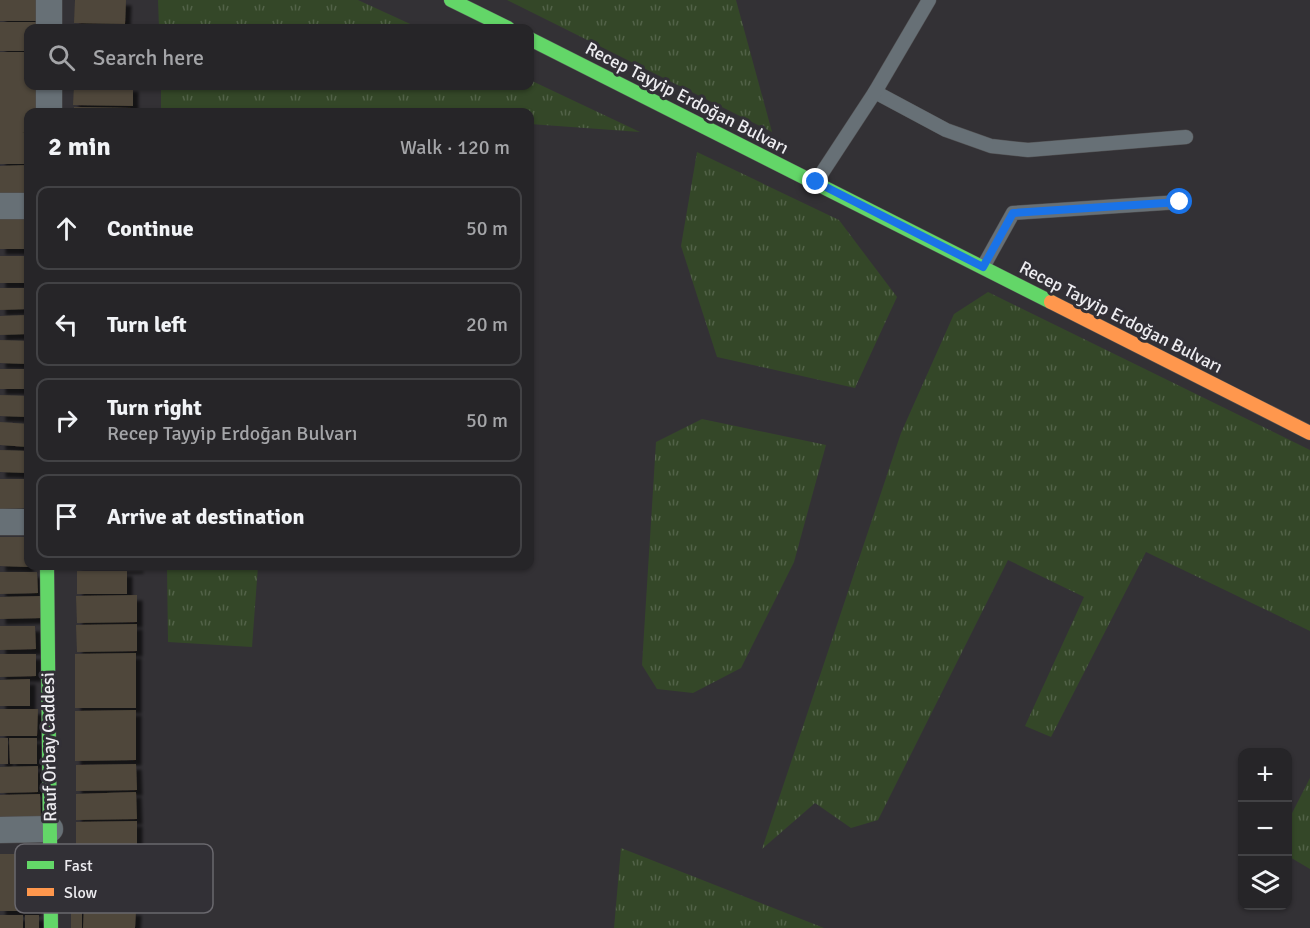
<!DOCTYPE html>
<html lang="en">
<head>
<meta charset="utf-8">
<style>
	body { margin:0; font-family:Signika,sans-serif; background:#2e2d30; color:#f1f3f6 }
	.controls { position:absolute; right:18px; bottom:18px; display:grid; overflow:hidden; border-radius:12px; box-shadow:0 2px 4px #0004 }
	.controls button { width:54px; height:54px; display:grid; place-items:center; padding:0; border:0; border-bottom:2px solid #424245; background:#262528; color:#f1f3f6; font:30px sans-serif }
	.stop { position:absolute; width:18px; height:18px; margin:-14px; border:4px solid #1a73e8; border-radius:50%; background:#fff }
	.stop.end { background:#1a73e8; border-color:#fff; box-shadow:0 2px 6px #0008 }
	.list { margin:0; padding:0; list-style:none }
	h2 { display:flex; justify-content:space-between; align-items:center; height:78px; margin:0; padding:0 24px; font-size:26px }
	h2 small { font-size:20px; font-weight:400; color:#a4a5a8 }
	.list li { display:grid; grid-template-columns:39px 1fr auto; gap:18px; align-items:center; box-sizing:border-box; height:84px; margin:0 12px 12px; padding:0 12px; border:2px solid #424245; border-radius:12px }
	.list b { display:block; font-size:22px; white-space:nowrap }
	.list p { margin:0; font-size:20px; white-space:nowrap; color:#a4a5a8 }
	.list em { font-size:20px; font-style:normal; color:#a4a5a8 }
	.icon { flex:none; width:33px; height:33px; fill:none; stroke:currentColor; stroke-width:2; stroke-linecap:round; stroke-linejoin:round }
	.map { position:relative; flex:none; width:1310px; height:928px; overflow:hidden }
	.search { position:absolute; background:#262528; box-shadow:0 2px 4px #0004; left:24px; top:24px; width:510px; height:66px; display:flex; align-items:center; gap:15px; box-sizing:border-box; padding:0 21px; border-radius:12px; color:#a4a5a8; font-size:22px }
	.panel { position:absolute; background:#262528; box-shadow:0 2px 4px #0004; left:24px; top:108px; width:510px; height:462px; border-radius:12px }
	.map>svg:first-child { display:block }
</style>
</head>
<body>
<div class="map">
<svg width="1310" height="928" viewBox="0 0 1310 928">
	<defs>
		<pattern id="grass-tufts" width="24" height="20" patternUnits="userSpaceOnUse" patternTransform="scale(1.5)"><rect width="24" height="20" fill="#344728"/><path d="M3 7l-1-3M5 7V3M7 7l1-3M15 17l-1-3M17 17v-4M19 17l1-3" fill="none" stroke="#526248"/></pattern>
		<filter id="shadow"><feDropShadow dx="5.5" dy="5.5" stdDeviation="1.5" flood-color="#0009"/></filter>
	</defs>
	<rect width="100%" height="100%" fill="#333135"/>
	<g fill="url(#grass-tufts)">
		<polygon points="158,0 358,0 419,28 159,28"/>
		<polygon points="507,0 736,0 772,132"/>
		<polygon points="530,80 640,132 530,124 530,112 354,112 308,109 307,112 161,112 161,86 530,86"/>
		<polygon points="697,152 839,220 897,297 855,388 717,357 681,246"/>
		<polygon points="988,292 1310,450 1310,631 1146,552 1051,737 1025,726 1084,597 1008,560 878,820 851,828 815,803 762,849 901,433 954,314"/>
		<polygon points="702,419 826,445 794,562 741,668 693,693 657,689 642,665 656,442"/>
		<polygon points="167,566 258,566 252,647 168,642"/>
		<polygon points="1310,778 1310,869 1288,856 1288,821"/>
		<polygon points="621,848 824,928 614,928"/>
	</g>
	<g fill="#4f473a" filter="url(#shadow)">
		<rect x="0" y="0" width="39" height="21"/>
		<polygon points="75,0 126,0 125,24 74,23"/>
		<polygon points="0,22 37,22 37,28 28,28 28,51 0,51"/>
		<polygon points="74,25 129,26 129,28 74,28"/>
		<polygon points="0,52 28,52 28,86 38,86 39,112 28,112 28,132 22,132 28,133 28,164 0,164"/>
		<polygon points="74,86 133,86 133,106 73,105"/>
		<polygon points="74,107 132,108 132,112 74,112"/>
		<polygon points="28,165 28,196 0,196 0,166"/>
		<polygon points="28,218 28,249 0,249 0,219"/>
		<rect x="0" y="256" width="28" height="27"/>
		<polygon points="0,288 28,288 28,309 0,310"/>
		<polygon points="28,315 28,334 0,335 0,316"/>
		<polygon points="0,340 28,341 28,364 0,363"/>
		<rect x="0" y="369" width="28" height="20"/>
		<polygon points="0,395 28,396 28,417 0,416"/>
		<polygon points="0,422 28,424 28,447 0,445"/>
		<polygon points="0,450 28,451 28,473 0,472"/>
		<polygon points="0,479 28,479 28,508 0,509"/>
		<polygon points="0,537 28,537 28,567 0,566"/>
		<polygon points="76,566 138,566 138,568 76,570"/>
		<rect x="77" y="571" width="50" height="23"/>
		<polygon points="0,572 37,572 38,593 0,594"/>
		<polygon points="137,595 137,622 77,623 76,596"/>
		<polygon points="42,596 42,618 0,619 0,597"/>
		<polygon points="137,624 137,651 77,652 76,625"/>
		<polygon points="0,626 35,626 36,649 0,650"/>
		<polygon points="136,653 136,708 75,708 75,654"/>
		<polygon points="0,654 36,654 36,676 0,677"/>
		<polygon points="30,679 30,706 0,706 0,680"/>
		<polygon points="0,709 38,709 37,736 0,736"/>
		<polygon points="136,710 136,760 75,761 75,711"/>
		<rect x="0" y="738" width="8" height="26"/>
		<polygon points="9,738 37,738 37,764 10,764"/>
		<polygon points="136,764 137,790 76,791 76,765"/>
		<polygon points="38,766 38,792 0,793 0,767"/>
		<polygon points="136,792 137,819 76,820 76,794"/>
		<polygon points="40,794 41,821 0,822 0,795"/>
		<polygon points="137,821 137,848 128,848 145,848 145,869 113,869 114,848 76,848 76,822"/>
		<polygon points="0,854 37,854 36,911 0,911"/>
		<rect x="71" y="907" width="11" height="21"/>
		<polygon points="84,908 136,910 135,928 83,928"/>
		<rect x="0" y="915" width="23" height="13"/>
		<rect x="25" y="915" width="14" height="13"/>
	</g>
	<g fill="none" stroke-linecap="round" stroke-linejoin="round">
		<defs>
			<g id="lane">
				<polyline points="875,92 946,130 991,146 1028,150 1186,137"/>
				<polyline points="816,182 875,92 929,0"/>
				<polyline points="983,267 1013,213 1180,202"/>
			</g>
			<g id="street">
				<polyline points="49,28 49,0"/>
				<polyline points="49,112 49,86"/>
				<polyline points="0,206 28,206"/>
				<polyline points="0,522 28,522"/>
				<polyline points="0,830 50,829"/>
			</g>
			<g id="fast">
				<polyline points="451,0 508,28"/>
				<polyline points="530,39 1051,302"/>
				<polyline points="47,566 51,928"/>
			</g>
			<polyline id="slow" points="1051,302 1310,433"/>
		</defs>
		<use href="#lane" stroke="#515052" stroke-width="15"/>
		<use href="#street" stroke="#515052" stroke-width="27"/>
		<use href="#fast" stroke="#515052" stroke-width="15"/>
		<use href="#slow" stroke="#515052" stroke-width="15"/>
		<use href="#lane" stroke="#677076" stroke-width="14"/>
		<use href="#street" stroke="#677076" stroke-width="26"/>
		<use href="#fast" stroke="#63d668" stroke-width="14"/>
		<use href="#slow" stroke="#ff974d" stroke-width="14"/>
	</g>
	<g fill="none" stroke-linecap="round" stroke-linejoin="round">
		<polyline stroke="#1a73e8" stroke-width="8" points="816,182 983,267 1013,213 1180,202"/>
	</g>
	<g text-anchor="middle" stroke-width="6" stroke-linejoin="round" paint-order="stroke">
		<g font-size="18" fill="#edecf0" stroke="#323036">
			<text transform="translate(687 98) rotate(27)" y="6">Recep Tayyip Erdoğan Bulvarı</text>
			<text transform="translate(1121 317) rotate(27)" y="6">Recep Tayyip Erdoğan Bulvarı</text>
			<text transform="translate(49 747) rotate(-91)" y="6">Rauf Orbay Caddesi</text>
		</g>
	</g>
	<rect x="15" y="844" width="198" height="69" rx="9" fill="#323036" stroke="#6a686e" stroke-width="1.5"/>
	<rect x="27" y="861" width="27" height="8" fill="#63d668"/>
	<rect x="27" y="888" width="27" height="8" fill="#ff974d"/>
	<g font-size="16" fill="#edecf0">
		<text x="64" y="871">Fast</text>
		<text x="64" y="898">Slow</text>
	</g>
</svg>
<div class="controls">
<button>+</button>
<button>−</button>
<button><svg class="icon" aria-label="layers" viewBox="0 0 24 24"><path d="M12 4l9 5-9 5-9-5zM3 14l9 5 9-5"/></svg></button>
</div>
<div class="stop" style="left:1180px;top:202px"></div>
<div class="stop end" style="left:816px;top:182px"></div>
<div class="search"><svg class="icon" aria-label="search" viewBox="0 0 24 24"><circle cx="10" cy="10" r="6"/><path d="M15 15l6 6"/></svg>Search here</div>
<section class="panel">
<h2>2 min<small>Walk · 120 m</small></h2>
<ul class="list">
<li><svg class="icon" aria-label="ahead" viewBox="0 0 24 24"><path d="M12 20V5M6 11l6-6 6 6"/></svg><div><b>Continue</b></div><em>50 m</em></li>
<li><svg class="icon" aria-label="left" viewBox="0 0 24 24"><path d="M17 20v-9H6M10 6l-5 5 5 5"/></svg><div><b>Turn left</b></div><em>20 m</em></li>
<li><svg class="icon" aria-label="right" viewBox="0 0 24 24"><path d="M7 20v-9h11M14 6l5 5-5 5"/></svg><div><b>Turn right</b><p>Recep Tayyip Erdoğan Bulvarı</p></div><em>50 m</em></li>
<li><svg class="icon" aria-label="arrive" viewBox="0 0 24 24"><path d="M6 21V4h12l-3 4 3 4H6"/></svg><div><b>Arrive at destination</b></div></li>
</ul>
</section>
</div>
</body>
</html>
